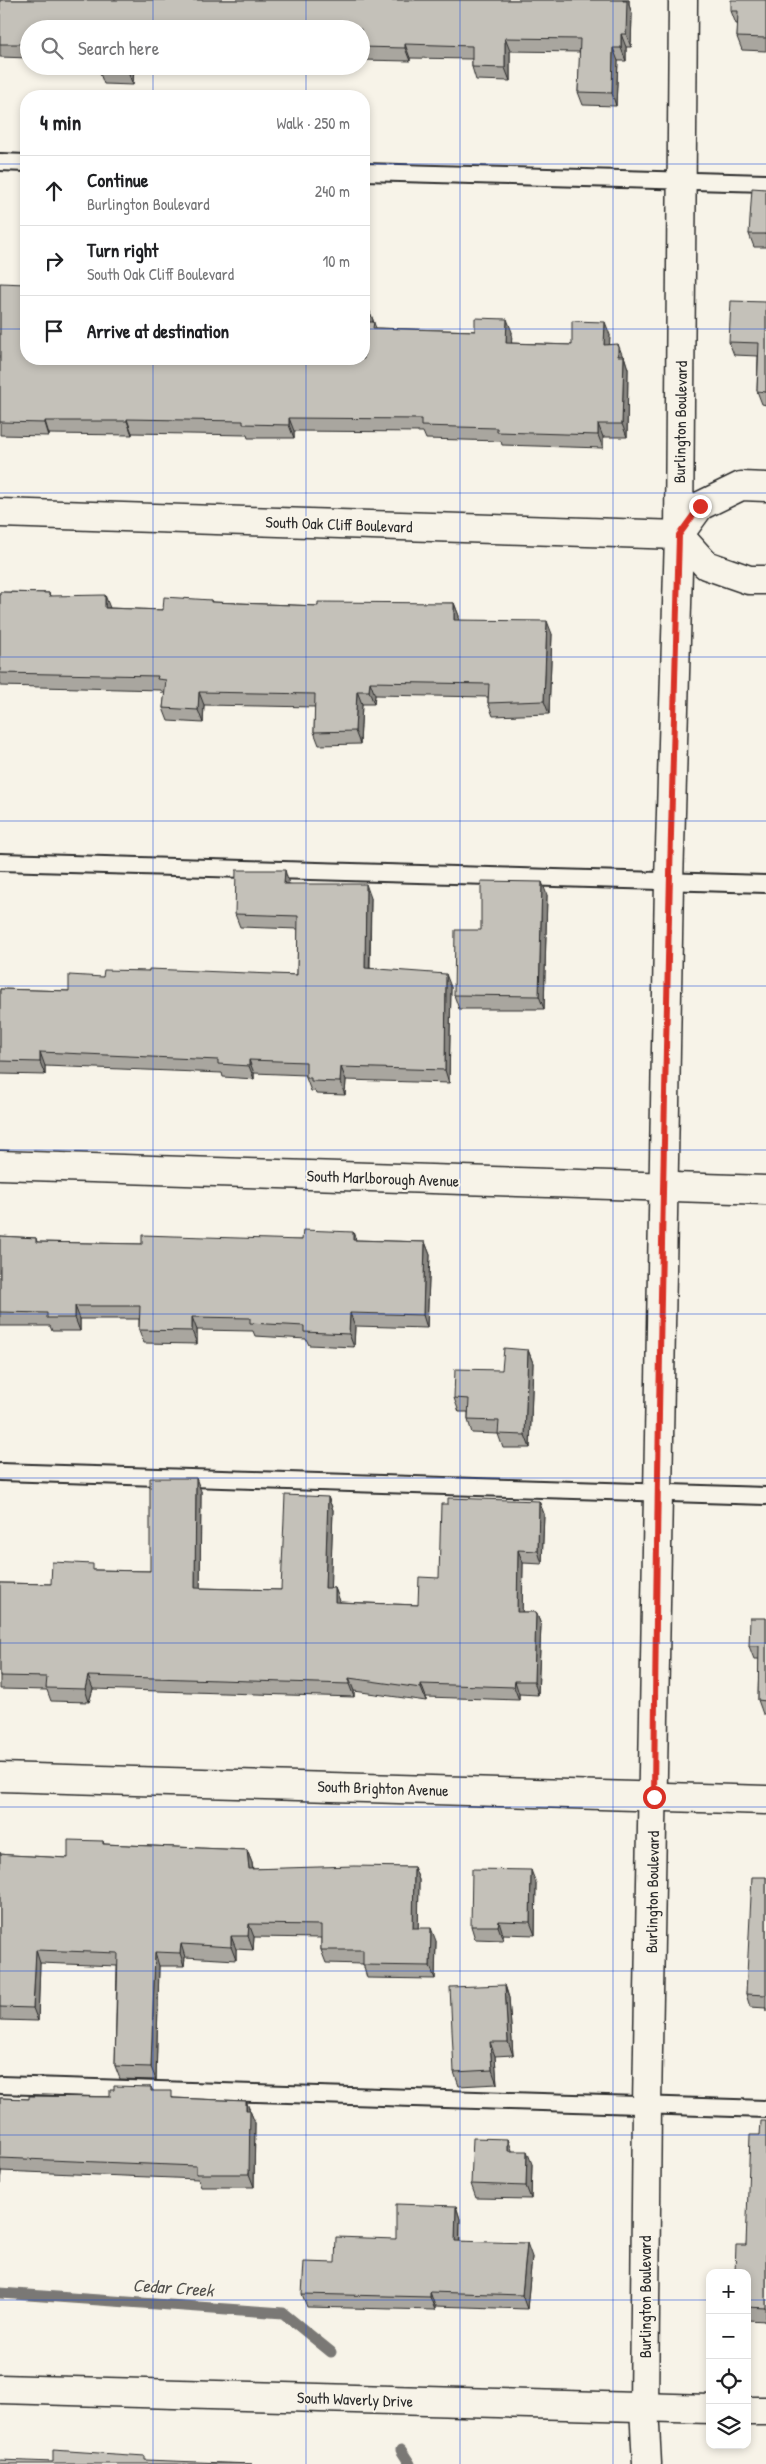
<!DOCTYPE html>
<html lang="en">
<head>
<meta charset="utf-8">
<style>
	body { margin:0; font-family:"Patrick Hand",sans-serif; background:#f2f2f2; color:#202124 }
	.controls { position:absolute; right:15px; bottom:15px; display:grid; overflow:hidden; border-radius:10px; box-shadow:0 2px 8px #0003 }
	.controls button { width:45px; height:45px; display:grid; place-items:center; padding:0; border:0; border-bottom:1px solid #e0e0e0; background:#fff; color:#202124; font:25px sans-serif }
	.stop { position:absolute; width:15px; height:15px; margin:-11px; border:4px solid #d93025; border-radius:50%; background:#fff }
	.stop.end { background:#d93025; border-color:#fff; box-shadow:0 1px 5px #0008 }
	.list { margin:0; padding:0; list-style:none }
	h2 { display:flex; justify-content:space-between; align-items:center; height:65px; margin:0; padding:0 20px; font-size:21px }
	h2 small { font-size:16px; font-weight:400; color:#757577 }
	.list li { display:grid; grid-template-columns:32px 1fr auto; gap:15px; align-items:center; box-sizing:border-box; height:70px; padding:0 20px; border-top:1px solid #e0e0e0 }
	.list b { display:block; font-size:19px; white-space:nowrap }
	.list p { margin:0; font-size:16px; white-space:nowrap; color:#757577 }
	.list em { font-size:16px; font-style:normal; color:#757577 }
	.icon { flex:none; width:28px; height:28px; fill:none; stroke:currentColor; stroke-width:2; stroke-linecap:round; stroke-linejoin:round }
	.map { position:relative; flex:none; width:766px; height:2464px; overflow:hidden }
	.search { position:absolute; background:#fff; box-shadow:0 2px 8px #0003; left:20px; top:20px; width:350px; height:55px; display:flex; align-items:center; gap:12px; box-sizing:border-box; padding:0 18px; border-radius:28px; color:#757577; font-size:19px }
	.panel { position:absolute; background:#fff; box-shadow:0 2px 8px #0003; left:20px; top:90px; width:350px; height:275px; border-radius:20px }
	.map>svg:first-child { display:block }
</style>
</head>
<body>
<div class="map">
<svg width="766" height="2464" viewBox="0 0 766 2464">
	<rect width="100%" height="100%" fill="#f7f3e8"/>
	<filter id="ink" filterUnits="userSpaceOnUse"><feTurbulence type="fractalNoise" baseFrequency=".02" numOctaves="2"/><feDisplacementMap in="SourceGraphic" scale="10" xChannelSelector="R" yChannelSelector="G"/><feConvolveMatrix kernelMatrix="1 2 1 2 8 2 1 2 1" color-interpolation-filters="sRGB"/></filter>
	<g filter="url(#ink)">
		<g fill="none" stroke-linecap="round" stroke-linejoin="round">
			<g stroke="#7a7874" stroke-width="11">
				<polyline points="0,2293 283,2313 331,2352"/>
				<polyline points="401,2450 410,2464"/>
			</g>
			<defs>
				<g id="lane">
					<polyline points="0,162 26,163"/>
					<polyline points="364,172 766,183"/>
					<polyline points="0,862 766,884"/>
					<polyline points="0,1472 766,1496"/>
					<polyline points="0,2085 766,2109"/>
				</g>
				<g id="street">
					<polyline points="0,513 679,535"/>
					<polyline points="0,1165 766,1190"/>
					<polyline points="0,1777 766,1800"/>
					<polyline points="0,2389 710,2409"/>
					<polyline points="747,2411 766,2411"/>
					<polyline points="647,2464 644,2407 647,2105 669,882 679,535 683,0"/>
				</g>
				<polyline id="secondary" points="766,487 741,486 700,506 679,535 706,565 749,580 766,580"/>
			</defs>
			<use href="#lane" stroke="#2b2b2b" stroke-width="20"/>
			<use href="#street" stroke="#2b2b2b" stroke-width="31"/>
			<use href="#secondary" stroke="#2b2b2b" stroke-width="31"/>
			<use href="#lane" stroke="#f7f3e8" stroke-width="16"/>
			<use href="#street" stroke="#f7f3e8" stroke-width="28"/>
			<use href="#secondary" stroke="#f7f3e8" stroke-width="28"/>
		</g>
		<g fill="#a9a69f" stroke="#2b2b2b">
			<polygon points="0,0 629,0 629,5 632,14 631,47 626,47 626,61 618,61 616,106 583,105 578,92 580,52 510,51 510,81 476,80 472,67 472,59 410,58 410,61 361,60 361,29 29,29 29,58 0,57"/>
			<polygon points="766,0 766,51 742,50 737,37 738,24 736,24 731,11"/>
			<polygon points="99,66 134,66 133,85 104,84 99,71"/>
			<polygon points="766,189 766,247 754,247 749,234"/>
			<polygon points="0,283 26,359 368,307 376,328 512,332 511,343 572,345 610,335 609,344 622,356 624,356 628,369 627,437 603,437 603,448 502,445 501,441 426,439 423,432 294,431 294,438 248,438 247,435 132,433 132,435 49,434 49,436 0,435"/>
			<polygon points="766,302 766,405 762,404 757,391 758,356 734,355 729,342"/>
			<polygon points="0,592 49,593 50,596 110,608 163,610 211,600 212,602 318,606 454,603 459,616 459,620 552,634 549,714 493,716 488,703 488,697 375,695 374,704 362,704 360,744 319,745 314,732 315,707 204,705 203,723 168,721 163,708 165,693 162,693 161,690 0,686"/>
			<polygon points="289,884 371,898 370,968 451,987 449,1083 346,1080 345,1095 316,1094 315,1091 311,1091 306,1078 306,1075 254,1073 254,1079 223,1077 222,1073 45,1066 45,1075 0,1074 0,989 69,991 103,977 149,971 297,975 298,929 240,927 235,914"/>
			<polygon points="547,895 544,1009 459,1009 454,995 481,930"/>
			<polygon points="0,1236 36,1238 37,1242 142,1244 302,1240 356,1240 425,1242 430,1255 427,1328 355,1326 354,1347 309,1345 306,1339 255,1336 253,1331 197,1330 197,1344 144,1343 139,1330 139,1319 80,1319 80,1331 52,1331 50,1326 0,1326"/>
			<polygon points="528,1350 533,1363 530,1448 503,1448 498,1434 472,1433 468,1420 468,1412 459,1412 454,1398 502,1370"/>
			<polygon points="201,1491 200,1588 281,1590 328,1497 333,1510 330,1588 335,1588 340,1602 418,1605 439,1578 539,1501 544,1514 542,1564 523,1563 522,1612 536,1612 541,1625 538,1695 519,1694 519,1700 426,1697 426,1701 354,1691 354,1697 93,1689 89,1702 51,1701 47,1690 0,1689 0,1583 51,1584 95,1570 150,1571"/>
			<polygon points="766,1618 766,1714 763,1714 758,1700 759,1659 754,1659 749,1646"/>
			<polygon points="103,1841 104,1844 247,1850 252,1863 253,1869 414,1867 419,1880 418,1928 436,1941 435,1979 367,1978 363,1964 326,1963 321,1950 321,1938 254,1937 253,1950 236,1949 236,1960 185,1957 184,1966 159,1966 156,2080 120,2079 115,2066 117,1966 40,1963 38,2021 0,2020 0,1852 0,1854 11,1855 68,1858"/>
			<polygon points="766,1877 766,2012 766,2008 750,2007 746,1994"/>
			<polygon points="536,1883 535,1935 503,1934 503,1940 475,1939 471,1926"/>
			<polygon points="505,1985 509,1998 513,2055 495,2056 497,2084 459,2086 454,2072"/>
			<polygon points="151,2087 153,2091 174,2098 246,2101 255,2123 254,2187 201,2187 198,2179 1,2171 0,2184 0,2098 29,2099 110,2097 114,2090"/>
			<polygon points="766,2121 766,2321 747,2320 747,2273 746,2245 760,2135"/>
			<polygon points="513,2151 532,2164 531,2199 476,2198 471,2184"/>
			<polygon points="456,2206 460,2219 460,2241 532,2257 527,2309 435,2306 435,2310 307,2307 302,2294 335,2263 396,2239"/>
		</g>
		<g fill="#898782" stroke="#2b2b2b">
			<polygon points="623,0 629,0 629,5 632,14 631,47 626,34"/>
			<polygon points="207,21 210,29 207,29"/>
			<polygon points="621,34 626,47 626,61 621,48"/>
			<polygon points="505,38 510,51 510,81 505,68"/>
			<polygon points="405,44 410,58 410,61 405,48"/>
			<polygon points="613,48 618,61 616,106 612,93"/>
			<polygon points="128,66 134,66 133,85 128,72"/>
			<polygon points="368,307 373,320 372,335 368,322"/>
			<polygon points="507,319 512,332 511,356 506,343"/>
			<polygon points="605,322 610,335 609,358 604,345"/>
			<polygon points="618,344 623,357 618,356"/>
			<polygon points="624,356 628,369 627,437 622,424"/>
			<polygon points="289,418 294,431 294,438 289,425"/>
			<polygon points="127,419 132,433 132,435 127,421"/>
			<polygon points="45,421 49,434 49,436 45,423"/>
			<polygon points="598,424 603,437 603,448 598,435"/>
			<polygon points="105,595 110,608 105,608"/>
			<polygon points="454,603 459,616 458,633 454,620"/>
			<polygon points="547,621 552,634 549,714 544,701"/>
			<polygon points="370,682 375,695 374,704 369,691"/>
			<polygon points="357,691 362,704 360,744 355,731"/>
			<polygon points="199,692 204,705 203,723 198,710"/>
			<polygon points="285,870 289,884 284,884"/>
			<polygon points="542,882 547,895 544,1009 539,996"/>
			<polygon points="366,884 371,898 369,981 365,968"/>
			<polygon points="446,974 451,987 449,1083 445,1070"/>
			<polygon points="40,1052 45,1066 45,1075 40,1062"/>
			<polygon points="249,1060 254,1073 254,1079 249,1066"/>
			<polygon points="341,1067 346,1080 345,1095 340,1082"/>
			<polygon points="353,1232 358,1245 353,1240"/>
			<polygon points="425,1242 430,1255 427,1328 423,1315"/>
			<polygon points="75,1306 80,1319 80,1331 75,1318"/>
			<polygon points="350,1313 355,1326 354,1347 349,1334"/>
			<polygon points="192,1317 197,1330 197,1344 192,1331"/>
			<polygon points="528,1350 533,1363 530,1448 525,1435"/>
			<polygon points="196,1478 201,1491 200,1601 195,1588"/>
			<polygon points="328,1497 333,1510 330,1601 325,1588"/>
			<polygon points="539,1501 544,1514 542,1564 538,1551"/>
			<polygon points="518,1550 523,1563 522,1625 517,1612"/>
			<polygon points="335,1588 340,1601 339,1616 335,1602"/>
			<polygon points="536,1612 541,1625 538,1695 534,1681"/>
			<polygon points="88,1676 93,1689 89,1702 85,1689"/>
			<polygon points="349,1678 354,1691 354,1697 349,1684"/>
			<polygon points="515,1681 519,1694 519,1700 514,1687"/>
			<polygon points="421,1684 426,1697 426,1701 421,1688"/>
			<polygon points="247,1850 252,1863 254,1882 249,1869"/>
			<polygon points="414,1867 419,1880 418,1941 413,1928"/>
			<polygon points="531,1870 536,1883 535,1935 530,1922"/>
			<polygon points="499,1921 503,1934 503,1940 498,1926"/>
			<polygon points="249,1924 254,1937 253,1950 248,1936"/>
			<polygon points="431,1928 436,1941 435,1979 430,1966"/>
			<polygon points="231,1936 236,1949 236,1960 231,1947"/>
			<polygon points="181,1944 185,1957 184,1966 180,1953"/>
			<polygon points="36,1950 40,1963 38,2021 33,2008"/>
			<polygon points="155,1952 159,1966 156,2080 151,2067"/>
			<polygon points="505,1985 509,1998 513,2055 508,2042"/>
			<polygon points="490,2042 495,2056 497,2084 492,2070"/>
			<polygon points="246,2101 255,2123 254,2187 249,2174"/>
			<polygon points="508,2139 513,2153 508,2151"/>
			<polygon points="527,2151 532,2164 531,2199 526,2186"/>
			<polygon points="0,2168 1,2171 0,2184"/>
			<polygon points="456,2206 460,2219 459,2254 455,2241"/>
			<polygon points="527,2243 532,2257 527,2309 522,2295"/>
			<polygon points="430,2292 435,2306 435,2310 430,2297"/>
		</g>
		<g fill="#c4c1b9" stroke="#2b2b2b">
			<polygon points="0,0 623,0 623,1 627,1 626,34 621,34 621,48 613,48 612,93 578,92 580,39 505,38 505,68 472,67 472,46 405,44 405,48 361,47 361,29 315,29 315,24 207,21 207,28 130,26 130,29 29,29 29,44 0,44"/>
			<polygon points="731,0 766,0 766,38 737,37 738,11 731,11"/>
			<polygon points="99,66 128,66 128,72 99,71"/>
			<polygon points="752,188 766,189 766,234 749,234"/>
			<polygon points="0,283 26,284 26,359 364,359 364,307 368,307 368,322 374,322 373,328 475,331 475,318 507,319 506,343 572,345 572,321 605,322 604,345 618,344 618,356 624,356 622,424 598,424 598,435 497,432 497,428 421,426 421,419 289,418 289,425 243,424 243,421 127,419 127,421 45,421 45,423 0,422"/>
			<polygon points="731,301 766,302 766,392 757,391 759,343 729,342"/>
			<polygon points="0,592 49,593 49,596 105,595 105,608 163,610 164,597 211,600 211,602 318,606 318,602 454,603 454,620 547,621 544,701 488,703 489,684 370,682 369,691 357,691 355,731 314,732 315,694 199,692 198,710 163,708 166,680 157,679 158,676 0,673"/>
			<polygon points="236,870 285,870 284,884 366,884 365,968 446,974 445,1070 341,1067 340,1082 311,1081 311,1078 306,1078 306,1062 249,1060 249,1066 218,1064 218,1060 40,1052 40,1062 0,1061 0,989 69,991 69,975 103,977 104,970 149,971 149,969 297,975 298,916 235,914"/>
			<polygon points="481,881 542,882 539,996 454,995 455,930 481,930"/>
			<polygon points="303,1230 353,1232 353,1240 425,1242 423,1315 350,1313 349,1334 304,1332 304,1326 250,1323 250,1318 192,1317 192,1331 139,1330 140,1306 75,1306 75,1318 47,1318 47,1313 0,1312 0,1236 36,1238 36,1242 142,1244 142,1235 302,1240"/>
			<polygon points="504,1348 528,1350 525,1435 498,1434 499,1421 468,1420 469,1399 454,1398 455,1369 502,1370"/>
			<polygon points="150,1478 196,1478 195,1588 281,1590 285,1495 328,1497 325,1588 335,1588 335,1602 418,1605 419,1577 439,1578 441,1504 448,1504 448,1498 539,1501 538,1551 518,1550 517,1612 536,1612 534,1681 515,1681 514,1687 421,1684 421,1688 349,1678 349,1684 88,1676 85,1689 46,1688 47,1677 0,1676 0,1583 51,1584 52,1562 93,1564 93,1570 150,1571"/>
			<polygon points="750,1618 766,1618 766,1701 758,1700 759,1646 749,1646"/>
			<polygon points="68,1840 103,1841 103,1844 247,1850 249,1869 354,1866 414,1867 413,1928 431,1928 430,1966 363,1965 363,1950 321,1950 321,1925 249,1924 248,1936 231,1936 231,1947 181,1944 180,1953 155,1952 151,2067 115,2066 118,1953 36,1950 33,2008 0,2007 0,1854 11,1855 68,1858"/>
			<polygon points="472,1869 531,1870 530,1922 499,1921 498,1926 471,1926"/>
			<polygon points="752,1877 766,1877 766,1995 746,1994"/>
			<polygon points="505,1985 508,2042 490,2042 492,2070 454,2072 450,1987"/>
			<polygon points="114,2086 151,2087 151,2091 172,2091 172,2098 246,2101 246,2110 250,2110 249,2174 196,2174 196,2166 0,2158 0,2098 29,2099 29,2096 110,2097 110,2090 114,2090"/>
			<polygon points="761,2121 766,2121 766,2308 747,2307 747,2273 735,2273 736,2245 746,2245 750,2135 760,2135"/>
			<polygon points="473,2138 508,2139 508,2151 527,2151 526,2186 471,2184"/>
			<polygon points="396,2204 456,2206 455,2241 527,2243 522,2295 430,2292 430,2297 302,2294 304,2262 335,2263 336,2237 396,2239"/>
			<polygon points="53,2450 145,2456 145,2460 252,2464 0,2464 0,2460 53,2462"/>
		</g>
	</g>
	<g fill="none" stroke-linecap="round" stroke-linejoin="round" filter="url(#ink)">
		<path stroke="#d93025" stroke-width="6" d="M654,1797C658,1376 667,955 679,535L700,506"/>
	</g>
	<path fill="none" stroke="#1d4ed8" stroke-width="1" stroke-opacity="0.55" d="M153,0V29M306,0V29M460,0V2464M613,0V2464M153,66V96M306,66V96M0,164H26M364,164H766M0,329H26M364,329H766M153,359V2464M306,359V2464M0,493H766M0,657H766M0,821H766M0,986H766M0,1150H766M0,1314H766M0,1478H766M0,1643H766M0,1807H766M0,1971H766M0,2135H766M0,2300H710M747,2300H766"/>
	<g text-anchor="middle" stroke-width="4" stroke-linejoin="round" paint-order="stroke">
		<g font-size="16" fill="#2b2b2b" stroke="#f7f3e8">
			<text transform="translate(680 422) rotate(-89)" y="6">Burlington Boulevard</text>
			<text transform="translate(339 524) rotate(2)" y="6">South Oak Cliff Boulevard</text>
			<text transform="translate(383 1178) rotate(2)" y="6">South Marlborough Avenue</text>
			<text transform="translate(383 1788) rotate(2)" y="6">South Brighton Avenue</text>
			<text transform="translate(652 1892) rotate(-89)" y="6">Burlington Boulevard</text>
			<text transform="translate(645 2297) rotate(-90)" y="6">Burlington Boulevard</text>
			<text transform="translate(355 2399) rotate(2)" y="6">South Waverly Drive</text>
		</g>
		<g font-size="18" font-style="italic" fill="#53524f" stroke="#f7f3e8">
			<text transform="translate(173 2288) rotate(4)" y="6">Cedar Creek</text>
		</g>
	</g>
</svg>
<div class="controls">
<button>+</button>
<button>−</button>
<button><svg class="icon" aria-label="locate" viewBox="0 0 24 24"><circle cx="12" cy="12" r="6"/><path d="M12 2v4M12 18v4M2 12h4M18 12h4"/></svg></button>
<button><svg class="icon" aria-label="layers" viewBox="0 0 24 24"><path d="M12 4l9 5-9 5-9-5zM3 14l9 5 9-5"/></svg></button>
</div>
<div class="stop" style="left:654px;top:1797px"></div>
<div class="stop end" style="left:700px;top:506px"></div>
<div class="search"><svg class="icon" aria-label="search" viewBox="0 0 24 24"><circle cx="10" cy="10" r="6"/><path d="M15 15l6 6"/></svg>Search here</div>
<section class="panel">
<h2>4 min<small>Walk · 250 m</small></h2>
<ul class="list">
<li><svg class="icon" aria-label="ahead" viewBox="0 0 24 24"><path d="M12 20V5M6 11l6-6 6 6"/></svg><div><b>Continue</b><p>Burlington Boulevard</p></div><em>240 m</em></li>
<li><svg class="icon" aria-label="right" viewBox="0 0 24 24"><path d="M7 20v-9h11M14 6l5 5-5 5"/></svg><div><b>Turn right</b><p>South Oak Cliff Boulevard</p></div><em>10 m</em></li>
<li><svg class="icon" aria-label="arrive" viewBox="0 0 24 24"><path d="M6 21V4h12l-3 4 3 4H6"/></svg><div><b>Arrive at destination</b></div></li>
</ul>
</section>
</div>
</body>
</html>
